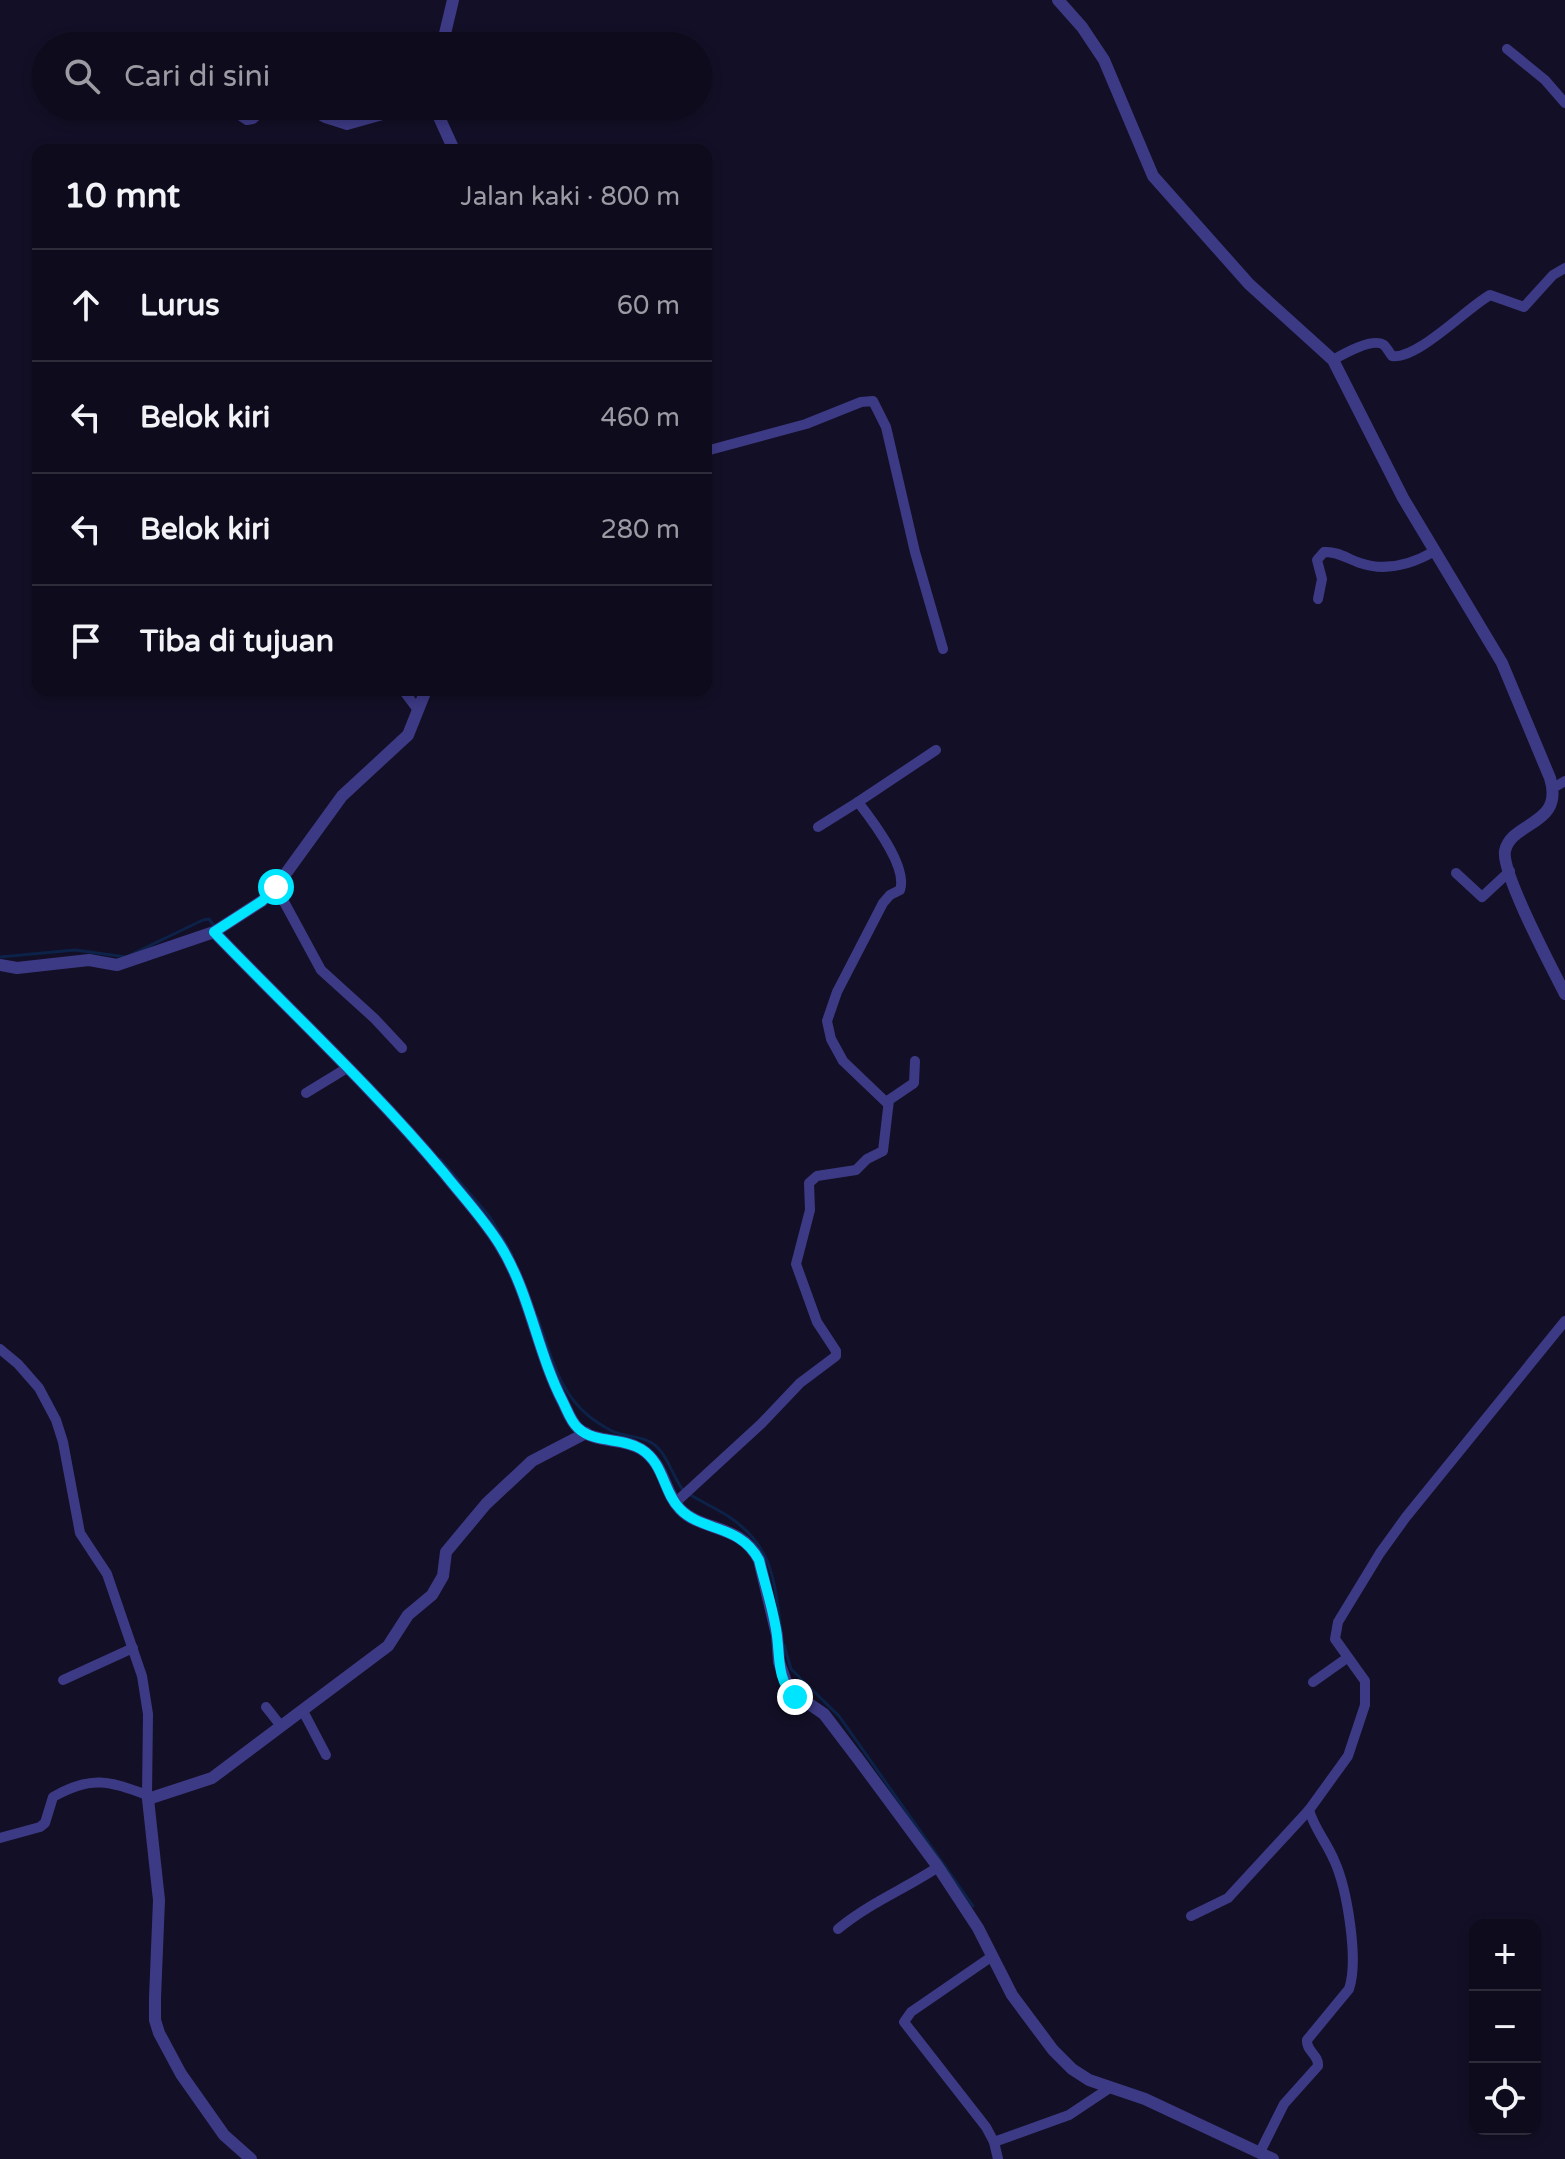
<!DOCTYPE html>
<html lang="id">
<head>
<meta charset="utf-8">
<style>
	body { margin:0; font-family:"Varela Round",sans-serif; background:#171425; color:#f1f3f6 }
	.controls { position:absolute; right:24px; bottom:24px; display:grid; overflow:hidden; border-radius:16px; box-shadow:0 4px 12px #0003 }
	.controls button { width:72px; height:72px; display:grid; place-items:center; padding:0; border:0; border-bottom:2px solid #2e2b3b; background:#0e0b1c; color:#f1f3f6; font:40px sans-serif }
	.stop { position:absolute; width:24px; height:24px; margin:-18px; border:6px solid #00e5ff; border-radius:50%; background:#fff }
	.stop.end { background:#00e5ff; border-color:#fff; box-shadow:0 2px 8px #0008 }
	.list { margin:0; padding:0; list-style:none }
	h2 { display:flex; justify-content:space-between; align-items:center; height:104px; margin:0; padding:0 32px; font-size:34px }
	h2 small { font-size:26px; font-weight:400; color:#9b9ba3 }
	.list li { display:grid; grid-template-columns:52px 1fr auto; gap:24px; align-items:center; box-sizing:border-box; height:112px; padding:0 32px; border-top:2px solid #2e2b3b }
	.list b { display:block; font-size:30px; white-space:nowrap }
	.list em { font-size:26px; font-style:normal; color:#9b9ba3 }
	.icon { flex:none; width:44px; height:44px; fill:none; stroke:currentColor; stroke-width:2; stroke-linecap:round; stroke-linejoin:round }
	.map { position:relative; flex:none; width:1565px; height:2159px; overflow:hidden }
	.search { position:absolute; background:#0e0b1c; box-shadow:0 4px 12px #0003; left:32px; top:32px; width:680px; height:88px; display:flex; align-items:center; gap:20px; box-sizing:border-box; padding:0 28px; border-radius:44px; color:#9b9ba3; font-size:30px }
	.panel { position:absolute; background:#0e0b1c; box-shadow:0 4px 12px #0003; left:32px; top:144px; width:680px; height:552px; border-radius:16px }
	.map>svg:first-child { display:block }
</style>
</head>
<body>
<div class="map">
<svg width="1565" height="2159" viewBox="0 0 1565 2159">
	<rect width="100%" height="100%" fill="#130f26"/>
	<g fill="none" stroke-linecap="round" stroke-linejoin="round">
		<g stroke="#0c2248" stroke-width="3">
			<polyline points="0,957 75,950 126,957 203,920 209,919 215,927"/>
			<polyline points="440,1159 490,1217 512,1255"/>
			<path d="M537,1317C556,1368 561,1405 612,1431C627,1438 646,1435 658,1448C669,1459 673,1477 683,1490"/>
			<path d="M689,1494C702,1502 715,1508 728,1516C773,1546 774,1579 781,1630"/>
			<polyline points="784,1645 791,1669 839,1716 973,1906"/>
		</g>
		<g stroke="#3d3a85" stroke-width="10">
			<polyline points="159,44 160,46"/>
			<polyline points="1507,49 1545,80 1565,103"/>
			<polyline points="240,106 241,116 247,120 253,119 266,106"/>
			<polyline points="306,106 325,118 347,125 397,111 417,112 428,106"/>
			<path d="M1333,360C1343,354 1373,337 1384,345C1387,348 1389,352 1392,356C1417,360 1468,307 1490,295L1524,307L1553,275L1565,268"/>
			<polyline points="706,451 806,424 861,402 873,401 886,427 915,552 943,649"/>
			<path d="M1318,599L1322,579L1317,560L1324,552C1337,551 1348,559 1360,563C1386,572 1410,565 1433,552"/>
			<polyline points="403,690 418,710"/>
			<polyline points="1553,788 1565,781"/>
			<polyline points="858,802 936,750"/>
			<path d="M818,827L858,802C872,820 908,867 900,890L890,895L883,903L837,992L827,1021L831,1039L843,1061L888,1104"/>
			<polyline points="1456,873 1482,897 1510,871"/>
			<polyline points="276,887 321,970 375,1019 402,1048"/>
			<polyline points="306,1093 347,1068"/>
			<polyline points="0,1349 18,1364 39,1388 56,1420 63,1442 80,1533 107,1574 142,1676 148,1714 147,1795 149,1797"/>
			<polyline points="675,1503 761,1424 800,1383 836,1356 836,1351 817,1322 796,1264 810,1210 809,1183 817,1176 856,1170 867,1159 883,1151 889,1100 914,1083 915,1061"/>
			<polyline points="63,1680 133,1648"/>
			<polyline points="1313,1682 1347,1658"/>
			<polyline points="266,1707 281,1726"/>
			<polyline points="303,1711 326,1755"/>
			<path d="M0,1838L40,1827L45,1823L53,1797C91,1775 109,1781 147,1795"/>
			<polyline points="1191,1916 1228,1898 1309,1810"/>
			<path d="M838,1929C869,1903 905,1889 938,1867"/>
			<polyline points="991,1957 911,2012 904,2022 986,2127 994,2142 998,2159"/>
			<polyline points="994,2142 1069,2115 1108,2089"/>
			<path d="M1260,2152L1284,2104L1318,2066C1319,2055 1306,2051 1307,2040L1349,1989C1359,1960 1347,1888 1334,1860C1327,1843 1314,1828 1309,1810L1348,1756L1365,1705V1681L1335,1639L1338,1622L1380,1553L1406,1517L1565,1321"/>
		</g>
		<g stroke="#3d3a85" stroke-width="12">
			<path d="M1058,0L1082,27L1104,60L1153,176L1249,284L1333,360L1403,498L1502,663L1550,778C1565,826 1511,821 1505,851C1501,873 1553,970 1565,994"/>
			<polyline points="442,46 453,0"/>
			<polyline points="434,106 454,150"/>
			<polyline points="214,932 262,901 276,887 342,796 408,735 426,690"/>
			<path d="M0,965L17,968L89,960L117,965L214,932C291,1012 373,1088 444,1173C463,1197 484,1219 500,1245C530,1293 537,1352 563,1402C567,1410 571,1422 578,1428C595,1444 622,1437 641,1449C665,1464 664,1493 680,1509C702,1532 740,1523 759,1560L777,1635L779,1662L789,1690L824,1714L859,1760L938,1867L978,1928L1012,1995L1053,2050L1072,2069L1089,2080L1145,2099L1273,2159"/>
			<polyline points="251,2159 224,2135 181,2074 159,2033 155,2020 155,1998 159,1900 148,1799 212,1778 388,1646 408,1615 432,1595 443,1576 446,1552 486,1504 532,1461 586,1433"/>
		</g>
	</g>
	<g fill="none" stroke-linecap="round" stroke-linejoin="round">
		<path stroke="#00e5ff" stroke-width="10" d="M276,887L262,901L214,932C291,1012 373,1088 444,1173C463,1197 484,1219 500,1245C530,1293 537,1352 563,1402C567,1410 571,1422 578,1428C595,1444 622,1437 641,1449C664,1463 663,1492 680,1509C702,1532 740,1524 759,1560C765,1585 774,1611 777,1636C780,1658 777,1681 795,1697"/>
	</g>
</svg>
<div class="controls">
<button>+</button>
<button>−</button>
<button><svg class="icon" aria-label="locate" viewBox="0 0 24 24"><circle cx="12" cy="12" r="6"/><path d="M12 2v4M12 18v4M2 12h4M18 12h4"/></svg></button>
</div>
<div class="stop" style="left:276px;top:887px"></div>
<div class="stop end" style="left:795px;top:1697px"></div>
<div class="search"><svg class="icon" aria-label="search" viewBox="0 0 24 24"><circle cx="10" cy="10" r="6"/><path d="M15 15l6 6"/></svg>Cari di sini</div>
<section class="panel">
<h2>10 mnt<small>Jalan kaki · 800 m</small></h2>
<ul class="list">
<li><svg class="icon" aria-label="ahead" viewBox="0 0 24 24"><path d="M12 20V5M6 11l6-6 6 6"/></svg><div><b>Lurus</b></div><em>60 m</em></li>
<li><svg class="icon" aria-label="left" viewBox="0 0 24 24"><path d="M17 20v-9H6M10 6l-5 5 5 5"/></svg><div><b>Belok kiri</b></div><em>460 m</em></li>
<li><svg class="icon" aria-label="left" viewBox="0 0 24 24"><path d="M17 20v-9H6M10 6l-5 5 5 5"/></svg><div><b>Belok kiri</b></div><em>280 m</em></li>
<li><svg class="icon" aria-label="arrive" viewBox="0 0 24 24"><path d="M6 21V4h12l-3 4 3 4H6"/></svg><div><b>Tiba di tujuan</b></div></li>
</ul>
</section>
</div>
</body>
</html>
